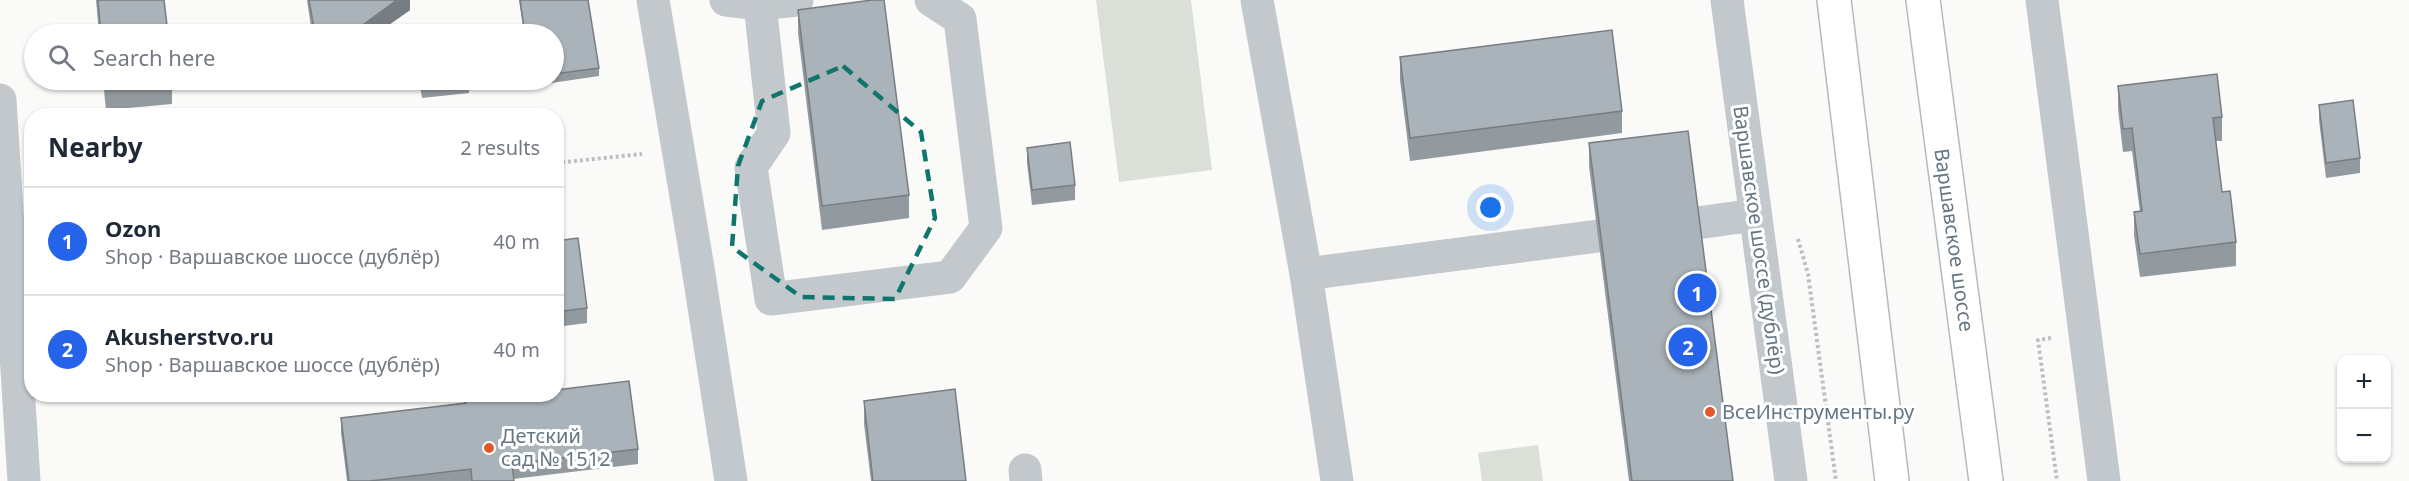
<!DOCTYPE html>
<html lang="en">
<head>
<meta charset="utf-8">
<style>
	body { margin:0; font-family:"Noto Sans",sans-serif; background:#f6f6f7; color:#1f2937 }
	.controls { position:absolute; right:18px; bottom:18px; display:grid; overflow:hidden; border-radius:12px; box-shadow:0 2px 4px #0004 }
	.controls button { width:54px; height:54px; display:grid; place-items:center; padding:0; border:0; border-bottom:2px solid #e0e1e3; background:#fff; color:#1f2937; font:30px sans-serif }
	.you { position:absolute; left:1491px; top:208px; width:21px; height:21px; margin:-15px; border:4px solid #fff; border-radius:50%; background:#1a73e8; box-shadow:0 0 0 9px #1a73e833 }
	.badge { display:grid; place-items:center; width:39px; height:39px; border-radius:50%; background:#2563eb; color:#fff; font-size:20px; font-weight:700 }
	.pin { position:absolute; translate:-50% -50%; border:3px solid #fff; box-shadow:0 2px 6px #0006 }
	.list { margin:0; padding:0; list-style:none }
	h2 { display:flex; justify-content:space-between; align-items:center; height:78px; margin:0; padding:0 24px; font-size:26px }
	h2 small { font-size:20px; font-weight:400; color:#747a83 }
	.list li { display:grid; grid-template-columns:39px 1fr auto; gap:18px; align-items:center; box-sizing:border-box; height:108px; padding:0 24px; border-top:2px solid #e0e1e3 }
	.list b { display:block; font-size:22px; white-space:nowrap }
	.list p { margin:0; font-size:20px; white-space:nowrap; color:#747a83 }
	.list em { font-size:20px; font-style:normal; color:#747a83 }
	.icon { flex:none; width:33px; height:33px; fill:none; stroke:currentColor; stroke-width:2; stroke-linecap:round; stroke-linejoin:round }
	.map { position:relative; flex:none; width:2409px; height:481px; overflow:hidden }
	.search { position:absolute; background:#fff; box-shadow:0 2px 4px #0004; left:24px; top:24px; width:540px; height:66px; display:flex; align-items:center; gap:15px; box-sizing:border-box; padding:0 21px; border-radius:33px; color:#747a83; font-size:22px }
	.panel { position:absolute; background:#fff; box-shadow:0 2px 4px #0004; left:24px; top:108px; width:540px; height:294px; border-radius:24px }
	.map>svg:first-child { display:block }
</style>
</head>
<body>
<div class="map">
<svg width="2409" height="481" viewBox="0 0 2409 481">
	<rect width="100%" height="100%" fill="#fafaf8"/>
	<g fill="#dadfd7">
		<polygon points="1096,0 1191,0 1212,170 1119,182"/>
		<polygon points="1538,445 1543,481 1482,481 1478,453"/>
	</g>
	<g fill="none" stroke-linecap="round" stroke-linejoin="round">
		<defs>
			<g id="major">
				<polyline points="1834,0 1892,481"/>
				<polyline points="1923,0 1986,481"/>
			</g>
		</defs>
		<use href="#major" stroke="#b5babe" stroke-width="36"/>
		<g stroke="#bbbfc2" stroke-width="4" stroke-dasharray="3 3" stroke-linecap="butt">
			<polyline points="556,163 642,154"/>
			<polyline points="1798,239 1808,274 1836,481"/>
			<polyline points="2051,338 2038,340 2057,481"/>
		</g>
		<g stroke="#c3c8cc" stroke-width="33">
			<polyline points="653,0 698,268 731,481"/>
			<polyline points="726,0 760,4 797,0"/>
			<polyline points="1257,0 1306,274 1337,481"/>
			<polyline points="1727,0 1791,481"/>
			<polyline points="2042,0 2104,481"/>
			<polyline points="760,4 774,133 751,167 771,299 950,277 986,228 960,19 931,0"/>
			<polyline points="0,100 24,481"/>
			<polyline points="1697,223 1755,215"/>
			<polyline points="1306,274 1598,236"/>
			<polyline points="1025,470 1026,481"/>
		</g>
		<use href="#major" stroke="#fff" stroke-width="33"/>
	</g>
	<g fill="#929a9f">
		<polygon points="96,0 164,0 168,34 99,34"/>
		<polygon points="307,0 410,0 410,10 376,34 312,34"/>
		<polygon points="519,0 588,0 599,68 599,76 531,86 530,80 554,80 554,34 524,34"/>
		<polygon points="798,10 909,195 909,218 822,230 798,33"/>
		<polygon points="1400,57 1622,111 1622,133 1410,161 1400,80"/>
		<polygon points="103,80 172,80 172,104 106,110"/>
		<polygon points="318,80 359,80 359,84 319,85"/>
		<polygon points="419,80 469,80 469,93 422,98"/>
		<polygon points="2118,86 2222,117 2222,141 2216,141 2222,192 2236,242 2236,266 2140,277 2134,235 2134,212 2140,212 2132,151 2123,152 2118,109"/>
		<polygon points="2319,105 2360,158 2360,173 2326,178 2319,120"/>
		<polygon points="1589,143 1733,481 1629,481 1589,166"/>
		<polygon points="1027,148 1075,185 1075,200 1032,205 1027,163"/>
		<polygon points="556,241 587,308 587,323 556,327"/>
		<polygon points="463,394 513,394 513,396 638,449 638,464 513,479 514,481 347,481 341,433 341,418 464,403"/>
		<polygon points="864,401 966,481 871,481 864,424"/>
	</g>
	<polygon fill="#777d82" points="397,0 410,0 410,10 376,34 360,34 360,27"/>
	<g fill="#aab3b9" stroke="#777d82" stroke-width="1.5">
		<polygon points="98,0 164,0 168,34 101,34"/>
		<polygon points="309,0 397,0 360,27 360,34 315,34"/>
		<polygon points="520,0 588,0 599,68 554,74 554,34 525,34"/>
		<polygon points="872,0 884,0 909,195 822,206 798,10"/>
		<polygon points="1612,30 1622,111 1410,138 1400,57"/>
		<polygon points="2217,74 2222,117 2213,118 2222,192 2230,191 2236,242 2140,254 2134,212 2142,211 2132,128 2123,129 2118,86"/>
		<polygon points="105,80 172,80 172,83 106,89"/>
		<polygon points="421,80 454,80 422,83"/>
		<polygon points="2353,100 2360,158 2326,163 2319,105"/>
		<polygon points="1688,131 1733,481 1632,481 1589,143"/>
		<polygon points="1070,142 1075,185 1032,190 1027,148"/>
		<polygon points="578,238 587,308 556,312 556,241"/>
		<polygon points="629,381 638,449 512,464 514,481 472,481 471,469 370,481 349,481 341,418 466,403 465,394 513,394 513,396 522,394 556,394 556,390"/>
		<polygon points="955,389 966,481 873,481 864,401"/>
	</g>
	<path fill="none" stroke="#0f766e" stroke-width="4.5" stroke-dasharray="12 8" stroke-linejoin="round" d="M843,66L921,132L935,218L895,299L801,297L732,247L738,166L762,101Z"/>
	<g fill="#e4572e" stroke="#fff" stroke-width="2">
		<circle cx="1710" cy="412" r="6"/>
		<circle cx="489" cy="448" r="6"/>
	</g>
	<g text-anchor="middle" stroke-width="6" stroke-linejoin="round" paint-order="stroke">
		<g font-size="20" fill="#657683" stroke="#fff">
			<text transform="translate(1759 240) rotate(82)" y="7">Варшавское шоссе (дублёр)</text>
			<text transform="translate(1954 240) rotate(82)" y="7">Варшавское шоссе</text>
		</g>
		<g font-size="20" fill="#657683" stroke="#fff" text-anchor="start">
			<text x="1722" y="419">ВсеИнструменты.ру</text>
			<text x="501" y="443">Детский<tspan x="501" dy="23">сад № 1512</tspan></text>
		</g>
	</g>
</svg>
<div class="controls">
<button>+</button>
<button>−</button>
</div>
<div class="you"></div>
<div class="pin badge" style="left:1697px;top:293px">1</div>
<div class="pin badge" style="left:1688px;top:347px">2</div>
<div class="search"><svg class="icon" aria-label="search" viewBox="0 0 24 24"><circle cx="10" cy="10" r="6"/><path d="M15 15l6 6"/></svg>Search here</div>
<section class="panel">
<h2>Nearby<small>2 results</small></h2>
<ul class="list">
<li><span class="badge">1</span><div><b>Ozon</b><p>Shop · Варшавское шоссе (дублёр)</p></div><em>40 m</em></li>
<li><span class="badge">2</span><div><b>Akusherstvo.ru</b><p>Shop · Варшавское шоссе (дублёр)</p></div><em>40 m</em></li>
</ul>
</section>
</div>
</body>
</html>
